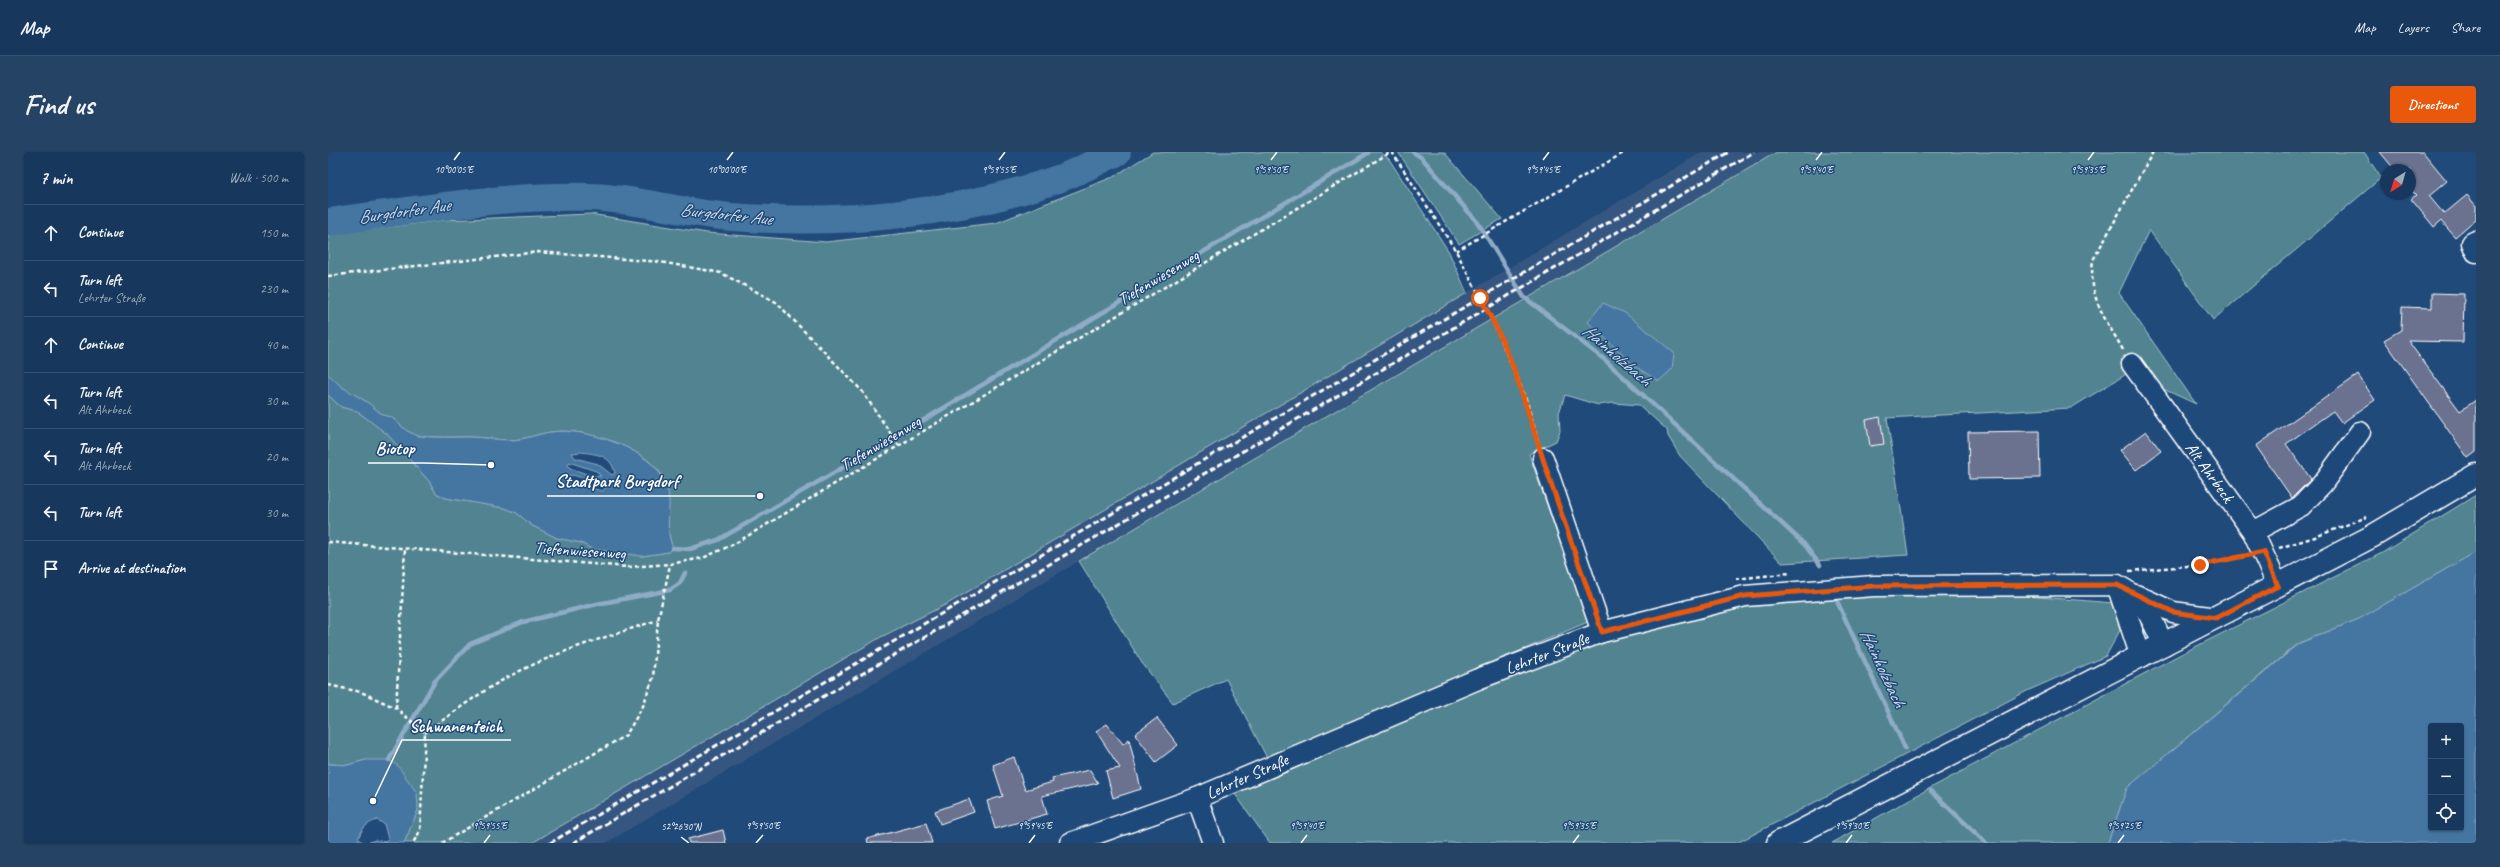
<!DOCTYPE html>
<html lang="en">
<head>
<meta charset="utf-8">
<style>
	body { margin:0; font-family:Caveat,sans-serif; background:#244365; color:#f1f3f6 }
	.controls { position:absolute; right:12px; bottom:12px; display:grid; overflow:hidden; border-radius:4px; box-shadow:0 1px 3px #0004 }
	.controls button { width:36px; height:36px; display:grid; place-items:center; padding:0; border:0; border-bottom:1px solid #365272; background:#17385c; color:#f1f3f6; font:20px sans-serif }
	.compass { position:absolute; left:2052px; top:12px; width:36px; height:36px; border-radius:50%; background:#17385c; box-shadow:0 1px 3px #0004; rotate:217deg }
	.stop { position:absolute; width:12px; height:12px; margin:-9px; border:3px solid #ea580c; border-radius:50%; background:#fff }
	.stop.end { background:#ea580c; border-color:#fff; box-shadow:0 1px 4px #0008 }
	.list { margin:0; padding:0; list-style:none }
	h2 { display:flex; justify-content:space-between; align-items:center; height:52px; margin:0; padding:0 16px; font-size:17px }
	h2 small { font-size:13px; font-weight:400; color:#9eacbb }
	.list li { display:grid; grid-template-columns:26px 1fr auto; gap:12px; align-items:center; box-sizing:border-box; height:56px; padding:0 16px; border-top:1px solid #365272 }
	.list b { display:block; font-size:15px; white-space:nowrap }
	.list p { margin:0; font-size:13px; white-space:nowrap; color:#9eacbb }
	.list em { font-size:13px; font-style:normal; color:#9eacbb }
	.icon { flex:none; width:22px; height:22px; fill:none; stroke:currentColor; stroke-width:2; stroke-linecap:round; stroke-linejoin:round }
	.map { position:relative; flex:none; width:2148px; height:691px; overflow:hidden; border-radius:4px }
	header { display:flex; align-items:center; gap:24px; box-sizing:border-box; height:56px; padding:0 20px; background:#17385c; border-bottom:1px solid #365272 }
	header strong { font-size:19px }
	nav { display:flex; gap:22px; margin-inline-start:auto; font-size:14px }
	.intro { display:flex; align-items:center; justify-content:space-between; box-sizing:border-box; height:96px; padding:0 24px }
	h1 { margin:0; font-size:28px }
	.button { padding:10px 18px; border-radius:4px; background:#ea580c; color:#fff; font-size:14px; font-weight:700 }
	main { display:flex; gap:24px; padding:0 24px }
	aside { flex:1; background:#17385c; border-radius:4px; box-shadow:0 1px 3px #0004 }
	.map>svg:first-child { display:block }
</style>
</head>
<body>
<header>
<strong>Map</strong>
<nav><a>Map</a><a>Layers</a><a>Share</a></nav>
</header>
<div class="intro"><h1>Find us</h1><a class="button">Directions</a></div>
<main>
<aside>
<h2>7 min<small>Walk · 500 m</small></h2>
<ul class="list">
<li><svg class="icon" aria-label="ahead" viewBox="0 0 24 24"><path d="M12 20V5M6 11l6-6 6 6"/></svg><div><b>Continue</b></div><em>150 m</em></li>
<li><svg class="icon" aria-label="left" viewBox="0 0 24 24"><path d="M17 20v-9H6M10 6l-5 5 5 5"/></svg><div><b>Turn left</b><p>Lehrter Straße</p></div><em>230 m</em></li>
<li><svg class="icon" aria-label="ahead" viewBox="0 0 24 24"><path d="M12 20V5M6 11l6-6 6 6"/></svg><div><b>Continue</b></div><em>40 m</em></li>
<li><svg class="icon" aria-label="left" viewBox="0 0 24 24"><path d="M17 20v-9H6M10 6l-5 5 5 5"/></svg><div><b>Turn left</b><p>Alt Ahrbeck</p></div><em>30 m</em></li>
<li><svg class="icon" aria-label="left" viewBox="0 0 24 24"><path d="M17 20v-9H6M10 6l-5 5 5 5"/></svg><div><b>Turn left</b><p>Alt Ahrbeck</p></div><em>20 m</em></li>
<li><svg class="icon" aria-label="left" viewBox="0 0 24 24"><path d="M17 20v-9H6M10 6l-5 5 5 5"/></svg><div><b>Turn left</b></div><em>30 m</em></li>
<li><svg class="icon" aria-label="arrive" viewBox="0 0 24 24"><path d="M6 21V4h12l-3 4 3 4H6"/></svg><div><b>Arrive at destination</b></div></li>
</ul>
</aside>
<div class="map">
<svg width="2148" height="691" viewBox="0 0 2148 691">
	<rect width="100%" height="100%" fill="#1f4a7a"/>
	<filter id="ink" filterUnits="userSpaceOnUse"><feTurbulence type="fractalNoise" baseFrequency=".025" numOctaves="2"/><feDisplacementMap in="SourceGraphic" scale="8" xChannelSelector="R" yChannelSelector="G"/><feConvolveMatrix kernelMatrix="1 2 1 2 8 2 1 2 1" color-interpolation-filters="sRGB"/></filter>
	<g filter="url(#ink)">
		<polygon fill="#365680" points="1374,0 1449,0 751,409 278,691 204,691 553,485 621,451"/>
		<g fill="#518490" stroke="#a8c2c8">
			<path d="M825,0H1052L1061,7L1121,100L1139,141L621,451L553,485L204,691H76L90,658L38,608L20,613L0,612V243L13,255L29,259L59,282L101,329L108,341L118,346L177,356L189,361L203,373L229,386L253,391L264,397L314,404L340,400L345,396C334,372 348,344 333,322C315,295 255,275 223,280C209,282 196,288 181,288C168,288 155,285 142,285C124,285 108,286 90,284L79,279L63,265L55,263L39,250L13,235L0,222V83L116,68L262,62L379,81L498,90L668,71L785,25Z"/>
			<polygon points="1070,0 1116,0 1174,67 1131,92"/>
			<polygon points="1449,0 2036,0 2053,26 1885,168 1821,78 1791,141 1868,252 1800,221 1743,256 1559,266 1580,403 1454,411 1352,304 1340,284 1339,278 1311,253 1285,251 1270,253 1237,243 1231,261 1232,279 1228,289 1201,302 1260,470 939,606 898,527 845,551 814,511 751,409"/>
			<polygon points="2148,343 2148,400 2031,467 1971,491 1799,636 1780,691 1504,691 1580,648 1851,503 2054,401"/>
			<polygon points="1549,444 1698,444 1786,451 1796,471 1778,504 1699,539 1409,691 942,691 907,642 1154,536 1278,487 1403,456"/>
		</g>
		<g fill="#4475a1" stroke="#8facc7" fill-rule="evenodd">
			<polygon points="1275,151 1297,161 1346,201 1344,217 1331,229 1308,215 1260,170"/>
			<path d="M0,222L14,235L39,250L55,263L63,265L79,279L90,284C108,286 125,285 142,285C155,285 168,288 182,288C196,288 209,282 223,280C255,275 316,295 333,323C350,349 333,369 345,396L340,400L314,404L264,397L253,391L229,386L203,373L189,361L177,356L118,346L108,341L101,329L59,282L29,259L13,255L0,243ZM253,300C269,302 283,303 287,321L284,323L270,312L247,306L244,301ZM241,310L268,319L273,324H264L242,316L240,313ZM245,323L280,334L274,339L251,333L237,324Z"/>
			<path d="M2148,400V691H1780L1799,636L1972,491L2031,467ZM2103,574H2133V676H2103Z"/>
			<path d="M38,608H61L70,614L89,641L90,658L76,691H39L47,688L57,690L60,687L56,672L49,668C39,671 34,676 30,687L36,691H0V612L20,613Z"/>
		</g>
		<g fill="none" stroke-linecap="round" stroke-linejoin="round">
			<g stroke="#8facc7" stroke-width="4.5">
				<polyline points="1085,0 1094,6 1150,71 1196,145 1277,208 1476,392 1492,413"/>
				<polyline points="345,396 362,397 390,388 576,280 1040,1"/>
				<polyline points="1508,447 1577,596"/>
				<polyline points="61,608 107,529 142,492 195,470 269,452 342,438 352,431 357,421"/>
				<polyline points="1603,639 1658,691"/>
			</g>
			<path stroke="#4475a1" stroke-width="28" d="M0,70C87,58 173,43 260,45C308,46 357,62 404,65C513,73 627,63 730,27C750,20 770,9 789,0"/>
		</g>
		<g fill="#6b728f" stroke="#fff">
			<polygon points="2052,0 2095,0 2119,29 2101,44 2116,62 2139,43 2148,54 2148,67 2127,85 2113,69 2106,75 2083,47 2088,43 2082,37 2082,18 2067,18"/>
			<polygon points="2104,141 2136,142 2135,190 2080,189 2132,259 2148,248 2148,300 2140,306 2056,188 2073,178 2074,155 2104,156"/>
			<polygon points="2030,223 2047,248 2014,271 2005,259 1958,292 1983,327 1964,346 1928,294"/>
			<polygon points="1552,265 1556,292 1542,294 1538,268"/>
			<polygon points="1711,279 1712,326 1641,327 1640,280"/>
			<polygon points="1818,279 1833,299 1808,318 1792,298"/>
			<polygon points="829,566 850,593 828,610 807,582"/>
			<polygon points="779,572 795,592 801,587 813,637 785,646 778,619 792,616 768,579"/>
			<polygon points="686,605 697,638 725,630 724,626 762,618 770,631 714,644 719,662 667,677 659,649 675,644 665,613"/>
			<polygon points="641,647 646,660 612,672 607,659"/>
			<polygon points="598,671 604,691 540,691 539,687"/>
			<polygon points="395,678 398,691 361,691 360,687"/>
		</g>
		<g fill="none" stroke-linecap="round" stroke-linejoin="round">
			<defs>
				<g id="minor">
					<polyline points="2148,89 2144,91 2148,100"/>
					<polyline points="1804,212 1925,380 1950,434"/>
					<polyline points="1215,306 1274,480"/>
					<polyline points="1925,380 1973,354 1995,331 2032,280"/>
					<polyline points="1789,433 1813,505"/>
					<polyline points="1808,443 1845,460 1888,466"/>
					<polyline points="869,646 885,691"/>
					<path d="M742,691L869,646L1150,527L1274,480L1417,444L1546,434L1789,433C1818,448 1822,465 1836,493"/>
				</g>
				<polyline id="major" points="1450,691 2043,385 2148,323"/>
			</defs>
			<use href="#minor" stroke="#fff" stroke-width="23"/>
			<use href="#major" stroke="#fff" stroke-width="25"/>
			<g stroke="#fff" stroke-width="2.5" stroke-dasharray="4 3" stroke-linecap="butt">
				<polyline points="1064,0 1128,99 1167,173 1199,250 1210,290"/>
				<polyline points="1128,99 1297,0"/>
				<polyline points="0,124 210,100 332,110 393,121 448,150 534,239 571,294"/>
				<path d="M1795,198C1777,165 1760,147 1765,108L1825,0"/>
				<polyline points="0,390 300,415 342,412 375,406 406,392 1063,0"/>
				<polyline points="1951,396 1987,385 2039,365"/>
				<polyline points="1801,419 1872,413 1917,404"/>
				<polyline points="1408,427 1462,421"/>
				<polyline points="0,533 33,540 68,556 97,581 92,679 85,691"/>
				<polyline points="68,556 77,397"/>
				<path d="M97,581C125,561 153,539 184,523C230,499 281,484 330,468"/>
				<polyline points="114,691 298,583 315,554 325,526 330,468 342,413"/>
			</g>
			<use href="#minor" stroke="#1f4a7a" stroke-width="20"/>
			<use href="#major" stroke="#1f4a7a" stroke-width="22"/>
			<g stroke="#fff" stroke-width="3" stroke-dasharray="6 3" stroke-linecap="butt">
				<polyline points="222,691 1401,0"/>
				<polyline points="245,691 1426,0"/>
			</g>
		</g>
	</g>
	<g fill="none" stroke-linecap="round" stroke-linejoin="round" filter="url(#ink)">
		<path stroke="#ea580c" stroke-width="5" d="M1152,146C1183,196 1197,252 1215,307C1234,365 1255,422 1274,480L1417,444L1546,434L1789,433L1845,460L1888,466L1950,434L1936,400L1872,413"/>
	</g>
	<path fill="none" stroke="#fff" stroke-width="1.5" d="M126,8L132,0M399,8L405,0M671,8L677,0M943,8L949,0M1215,8L1221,0M1488,8L1494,0M1760,8L1766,0M353,685L361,691M156,691L162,683M428,691L435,683M701,691L707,683M973,691L979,683M1245,691L1251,683M1518,691L1524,683M1790,691L1796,683"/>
	<g text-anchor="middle" stroke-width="3" stroke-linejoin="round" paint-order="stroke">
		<g font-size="17" fill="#fff" stroke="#1f4a7a">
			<text transform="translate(830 125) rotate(-31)" y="6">Tiefenwiesenweg</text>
			<text transform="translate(552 291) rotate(-31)" y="6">Tiefenwiesenweg</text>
			<text transform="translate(1882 320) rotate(54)" y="6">Alt Ahrbeck</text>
			<text transform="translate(252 398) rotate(4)" y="6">Tiefenwiesenweg</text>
			<text transform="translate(1219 501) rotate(-21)" y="6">Lehrter Straße</text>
			<text transform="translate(919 624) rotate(-24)" y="6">Lehrter Straße</text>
		</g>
		<g font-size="18" font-style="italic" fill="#d0dce8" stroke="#1f4a7a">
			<text transform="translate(76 59) rotate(-8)" y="6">Burgdorfer Aue</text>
			<text transform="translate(398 62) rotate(6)" y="6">Burgdorfer Aue</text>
			<text transform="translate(1289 203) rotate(41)" y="6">Hainholzbach</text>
			<text transform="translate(1555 516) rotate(65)" y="6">Hainholzbach</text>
		</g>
	</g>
	<g font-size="10" text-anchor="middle" fill="#fff" stroke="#1f4a7a" stroke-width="3" stroke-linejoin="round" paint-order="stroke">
		<text x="126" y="21">10°00'05"E</text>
		<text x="399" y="21">10°00'00"E</text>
		<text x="671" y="21">9°59'55"E</text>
		<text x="943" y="21">9°59'50"E</text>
		<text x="1215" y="21">9°59'45"E</text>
		<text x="1488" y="21">9°59'40"E</text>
		<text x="1760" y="21">9°59'35"E</text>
		<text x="162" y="677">9°59'55"E</text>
		<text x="435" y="677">9°59'50"E</text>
		<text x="707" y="677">9°59'45"E</text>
		<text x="979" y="677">9°59'40"E</text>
		<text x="1251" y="677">9°59'35"E</text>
		<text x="1524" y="677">9°59'30"E</text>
		<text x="1796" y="677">9°59'25"E</text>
		<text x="353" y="678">52°26'30"N</text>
	</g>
	<path fill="none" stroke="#fff" stroke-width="1.5" d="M163 313L95 311H40M432 344L358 344H219M45 649L74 588H183"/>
	<g fill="#fff" stroke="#1f4a7a" stroke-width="1.5">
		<circle cx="163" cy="313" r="4"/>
		<circle cx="432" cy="344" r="4"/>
		<circle cx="45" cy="649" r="4"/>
	</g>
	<g font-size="18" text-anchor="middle" font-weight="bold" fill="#fff" stroke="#1f4a7a" stroke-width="3" stroke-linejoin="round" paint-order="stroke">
		<text x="67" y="302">Biotop</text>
		<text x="289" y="335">Stadtpark Burgdorf</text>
		<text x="128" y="580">Schwanenteich</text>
	</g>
</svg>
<div class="controls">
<button>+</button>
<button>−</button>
<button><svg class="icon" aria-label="locate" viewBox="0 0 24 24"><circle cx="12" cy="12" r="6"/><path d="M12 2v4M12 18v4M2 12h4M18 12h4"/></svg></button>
</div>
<svg class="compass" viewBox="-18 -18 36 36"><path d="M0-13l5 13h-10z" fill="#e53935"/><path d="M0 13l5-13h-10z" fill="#9eacbb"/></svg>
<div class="stop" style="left:1152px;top:146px"></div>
<div class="stop end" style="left:1872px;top:413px"></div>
</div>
</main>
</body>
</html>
